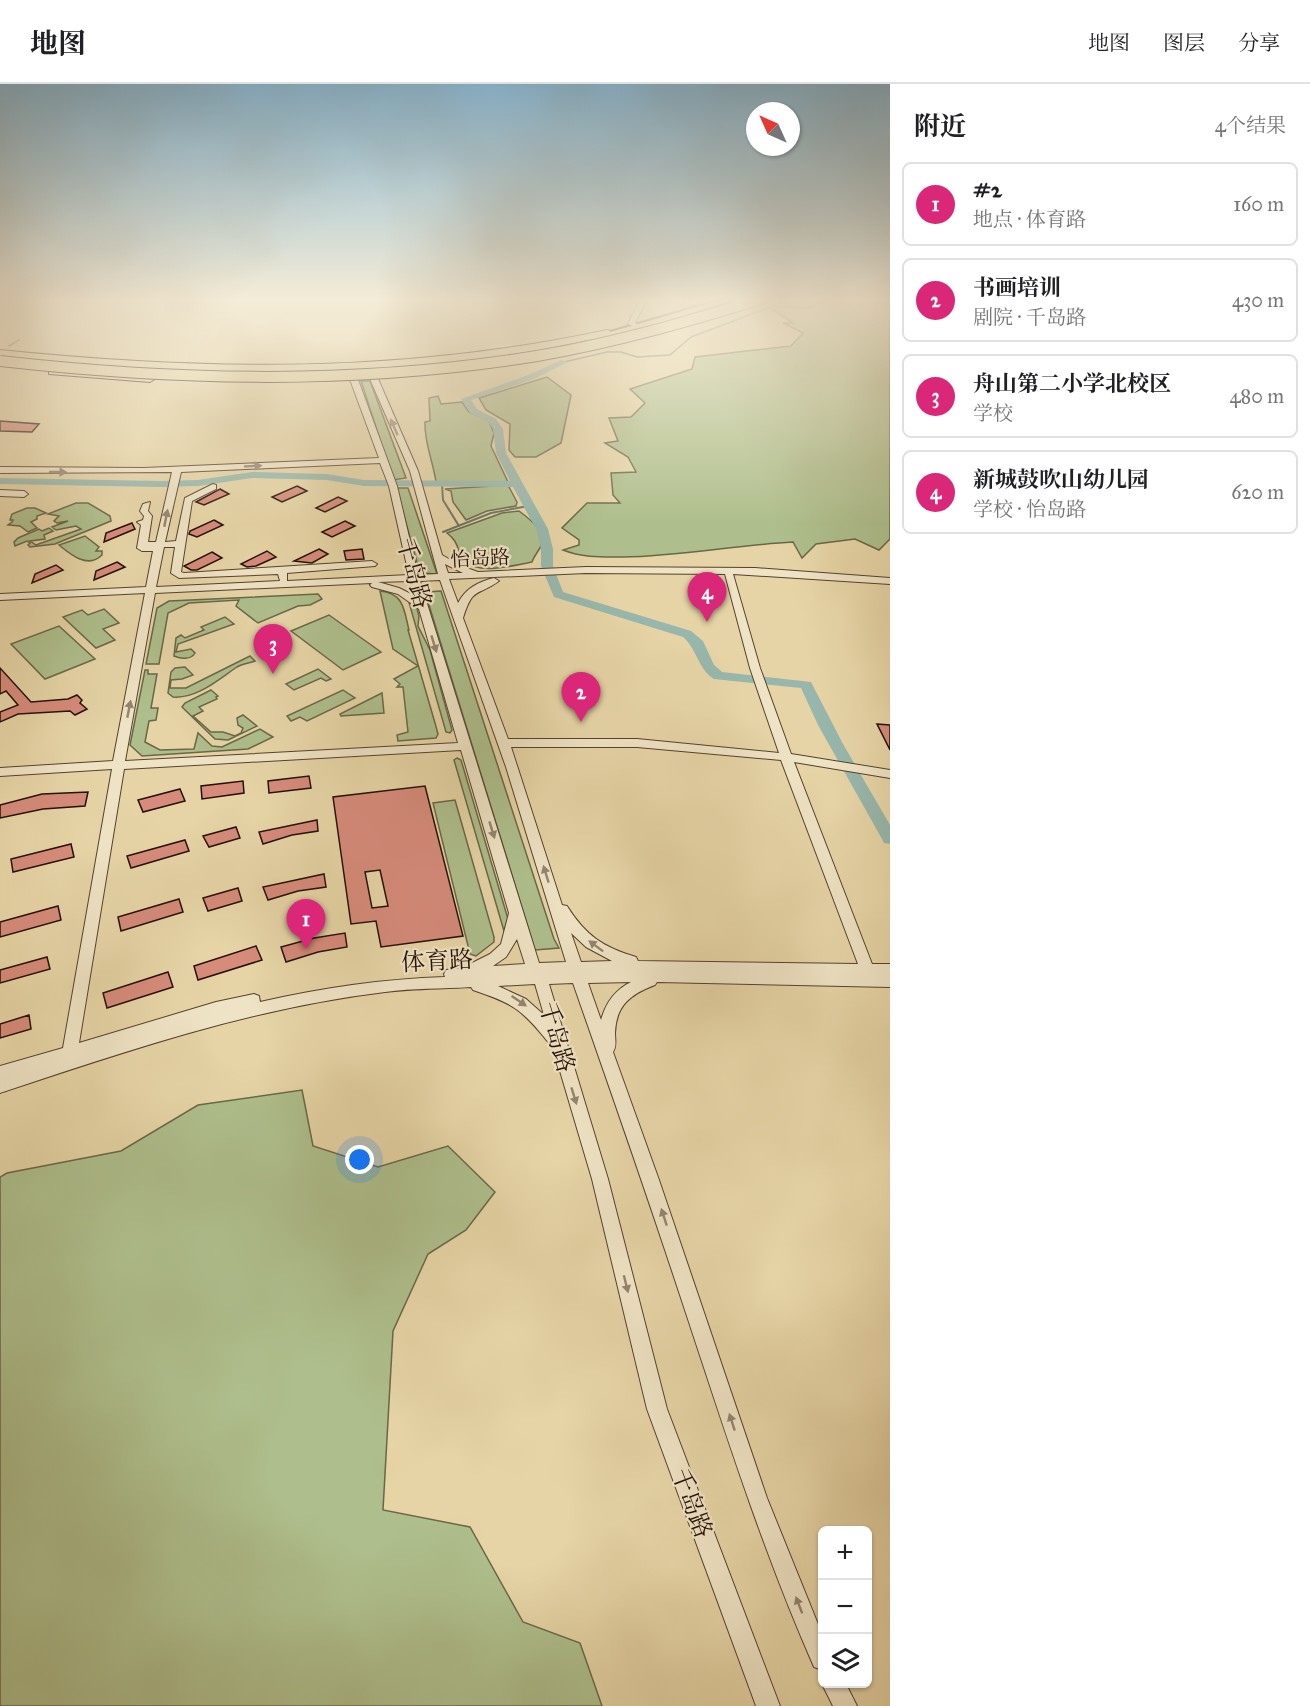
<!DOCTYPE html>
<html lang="zh">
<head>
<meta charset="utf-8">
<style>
	body { margin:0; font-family:"IM FELL Great Primer","Noto Serif SC",serif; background:#f2f2f2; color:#202124 }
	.controls { position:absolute; right:18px; bottom:18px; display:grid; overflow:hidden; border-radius:9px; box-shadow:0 2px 4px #0004 }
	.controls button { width:54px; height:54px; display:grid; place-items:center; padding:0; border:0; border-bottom:2px solid #e0e0e0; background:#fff; color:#202124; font:30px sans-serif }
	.compass { position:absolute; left:746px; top:18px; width:54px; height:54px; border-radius:50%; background:#fff; box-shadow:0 2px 4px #0004; rotate:315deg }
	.you { position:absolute; left:360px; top:1076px; width:21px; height:21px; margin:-15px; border:4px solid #fff; border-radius:50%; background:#1a73e8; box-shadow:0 0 0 9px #1a73e833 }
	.badge { display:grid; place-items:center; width:39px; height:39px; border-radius:50%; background:#db2777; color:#fff; font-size:20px; font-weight:700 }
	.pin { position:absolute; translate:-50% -50px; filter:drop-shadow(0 2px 3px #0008) }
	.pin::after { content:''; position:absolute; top:32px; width:21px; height:18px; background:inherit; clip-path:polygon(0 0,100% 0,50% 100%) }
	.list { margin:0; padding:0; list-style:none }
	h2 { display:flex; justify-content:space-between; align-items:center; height:78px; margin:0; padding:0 24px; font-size:26px }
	h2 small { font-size:20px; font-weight:400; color:#757577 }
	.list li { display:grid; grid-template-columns:39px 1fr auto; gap:18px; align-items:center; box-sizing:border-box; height:84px; margin:0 12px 12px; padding:0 12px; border:2px solid #e0e0e0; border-radius:9px }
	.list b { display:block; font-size:22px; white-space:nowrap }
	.list p { margin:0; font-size:20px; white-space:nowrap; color:#757577 }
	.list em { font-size:20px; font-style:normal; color:#757577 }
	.icon { flex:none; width:33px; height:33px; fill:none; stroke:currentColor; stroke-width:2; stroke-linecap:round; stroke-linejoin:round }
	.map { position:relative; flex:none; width:890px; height:1622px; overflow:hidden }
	header { display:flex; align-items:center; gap:36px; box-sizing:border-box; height:84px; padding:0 30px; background:#fff; border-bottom:2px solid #e0e0e0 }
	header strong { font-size:28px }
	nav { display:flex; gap:33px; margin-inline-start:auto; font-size:21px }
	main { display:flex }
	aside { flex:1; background:#fff }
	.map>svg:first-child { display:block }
</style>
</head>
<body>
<header>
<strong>地图</strong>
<nav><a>地图</a><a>图层</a><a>分享</a></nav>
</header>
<main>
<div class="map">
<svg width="890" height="1622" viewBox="0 0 890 1622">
	<rect width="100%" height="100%" fill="#e6d4a6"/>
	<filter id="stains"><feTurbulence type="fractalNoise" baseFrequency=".00333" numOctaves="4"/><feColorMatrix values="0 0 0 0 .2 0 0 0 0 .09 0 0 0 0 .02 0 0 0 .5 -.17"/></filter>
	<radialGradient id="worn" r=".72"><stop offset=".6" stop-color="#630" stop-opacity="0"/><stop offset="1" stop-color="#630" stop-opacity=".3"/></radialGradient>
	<g fill="#aebe8c" stroke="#6a6748" stroke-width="1.5">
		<path d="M827,214H890V455L879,466L855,455L816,460L802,474L793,458C736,461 680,472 623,473C602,473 583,474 563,466L579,461V456L562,444L587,419H620L613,411L611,389L636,388L628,373L605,359L618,357L609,334L631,333L645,319L630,305L692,285L695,273L791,262L803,249L783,239H793L773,226L781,222L809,224Z"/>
		<polygon points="547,293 571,311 561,359 536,373 515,373 509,366 510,340 486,326 479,314"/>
		<polygon points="361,297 370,297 406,394 393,396"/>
		<path d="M438,312L441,320L462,318L469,328L489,337L494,349L491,362L508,398H436C433,377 424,358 425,338L430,337L429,314Z"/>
		<polygon points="508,401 517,418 516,422 487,427 466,436 453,418 451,407 445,405"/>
		<polygon points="396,404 408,404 437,490 420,489"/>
		<polygon points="76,419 88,419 110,432 111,437 55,460 30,463 28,461 30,459 27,457 15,462 14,458 18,454 39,445 42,447 49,444 53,447 44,451 45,455 30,457 36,461 81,445 76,442 56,446 52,443 68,437 57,439 54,437 59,432 48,430"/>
		<polygon points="27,424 35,424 46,429 37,432 37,435 31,438 37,444 28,448 20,442 8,441 12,438 13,436 10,436 12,430"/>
		<path d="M519,427C530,435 548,449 540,464C537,469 534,472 532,478C515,481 478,492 464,476C456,466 460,459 447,449L502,429Z"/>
		<path d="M85,452L99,463L96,467H102V471C88,485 71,471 59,461Z"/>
		<path d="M380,507C404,509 404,526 409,546H408L435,639L438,650L436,654L398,657L397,651L408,648L403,603H397L400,600L394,595L418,582L393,565Z"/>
		<polygon points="441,507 554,855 559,864 535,866 425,508"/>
		<polygon points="318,510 322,515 310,521 298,522 258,539 236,522 239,516 189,519 168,529 159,580 146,580 157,524 169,517"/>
		<polygon points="408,515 416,521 419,532 418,542 430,566 452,646 450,649 446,648"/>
		<polygon points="104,525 119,539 103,545 115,556 96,564 63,533 82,526 88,531"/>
		<polygon points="329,531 381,568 343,586 291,547"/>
		<path d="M225,533L234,540L178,560L176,568L191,565L195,569C191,576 181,575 174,572L176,554L181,551L185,554L204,546L201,543Z"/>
		<polygon points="59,542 95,575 45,595 11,560"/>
		<path d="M250,572L255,577C250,579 242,580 237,583C219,595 197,615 173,613L168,609L171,588L175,584L185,583L193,591L182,595L171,596L170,604H186Z"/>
		<polygon points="318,585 331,595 326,597 321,594 294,606 286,600"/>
		<polygon points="145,586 148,586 148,590 157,590 151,624 158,624 156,636 149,637 145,658 160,666 194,665 198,649 212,662 222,663 260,645 273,653 248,665 142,672 130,661"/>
		<polygon points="211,606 218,612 216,613 217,615 199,623 203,627 193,632 211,648 223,648 235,652 241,649 243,644 238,641 237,634 243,631 257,642 228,656 215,655 182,623 185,619"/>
		<polygon points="343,606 355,614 307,637 300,633 291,637 287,632"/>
		<polygon points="382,609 384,629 341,632 340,630"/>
		<polygon points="457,674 461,676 508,835 504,847 454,676"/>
		<polygon points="455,716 494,853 494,858 476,872 470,870 433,719"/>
		<polygon points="302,1006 313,1062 378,1083 448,1062 495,1108 466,1146 428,1170 393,1247 383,1426 470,1443 523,1538 580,1559 602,1622 0,1622 0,1093 7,1089 121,1067 198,1021"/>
	</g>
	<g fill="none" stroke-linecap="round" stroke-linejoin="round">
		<g stroke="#697469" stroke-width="1.5">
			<polyline points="9,262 19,256"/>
			<polyline points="564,278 607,268 621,268 637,273 670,271 691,253 794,214"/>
		</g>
		<g stroke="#697469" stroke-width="2">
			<polyline points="442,400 443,416 459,442"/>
			<polyline points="443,448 491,429 528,422"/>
		</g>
		<path fill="#97b7ac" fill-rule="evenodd" d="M561,276L568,278L534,295L471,316L477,325L496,335L503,345L506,369L548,445L553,465V482L563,508L691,547L703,557L714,581L722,588L811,598L843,660L890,741V760L884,759L882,755L818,641L801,604L714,595C698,585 697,565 683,553L554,513L541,482V465L536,445L513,403L364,402L327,396L252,394L198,402L161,403L0,400V394L161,397L198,396L252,388L327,390L364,396L510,397L496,369L493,345L489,339L470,329L461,315L528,291Z"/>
	</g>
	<g fill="#d68b7b" stroke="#251005" stroke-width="1.5" fill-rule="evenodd">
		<polygon points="0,337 39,340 32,348 0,347"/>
		<polygon points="297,402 307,407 282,418 272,413"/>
		<polygon points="220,405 229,410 204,421 196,418"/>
		<polygon points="338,413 347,417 325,428 316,424"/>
		<polygon points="214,436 223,441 197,453 189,450 190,447"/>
		<polygon points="345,437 355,442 332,453 322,448"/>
		<polygon points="132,439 135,445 104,458 106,449"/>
		<polygon points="319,465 328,470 312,479 294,477"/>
		<polygon points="362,465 364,475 346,476 344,467"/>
		<polygon points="267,467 276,473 256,482 247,483 241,480"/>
		<polygon points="212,468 222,474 197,486 191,486 184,482"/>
		<polygon points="117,478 125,483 94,496 96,487"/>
		<polygon points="56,481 63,486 32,499 35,490"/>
		<polygon points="0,584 31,618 68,615 77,611 82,616 80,619 87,625 75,631 70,627 18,630 0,638 0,628 18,621 6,607 0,610"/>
		<polygon points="877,640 890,641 890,666"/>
		<polygon points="309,692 311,704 269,709 268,697"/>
		<polygon points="243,697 244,709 202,715 201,702"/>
		<path d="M425,702L463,852L381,863L376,837L351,840L333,713ZM380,786L388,822L372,824L365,788Z"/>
		<polygon points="180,705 185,717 143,728 138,716"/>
		<polygon points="88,708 85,722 43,725 0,734 0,721 42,710"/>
		<polygon points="317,736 318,747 292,751 263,760 259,748"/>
		<polygon points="236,743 240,754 209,763 203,752"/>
		<polygon points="185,756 189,767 131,784 127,772"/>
		<polygon points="71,760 74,773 13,788 11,775"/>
		<polygon points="324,790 326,803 298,807 268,816 263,803"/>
		<polygon points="238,804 242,817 208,827 203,814"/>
		<polygon points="179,815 183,828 121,847 118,833"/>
		<polygon points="58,822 61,836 0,853 0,838"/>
		<polygon points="345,849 347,863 318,868 286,878 281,863 314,854"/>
		<polygon points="256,862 262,876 198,896 194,882"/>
		<polygon points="47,873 50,885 0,899 0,886"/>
		<polygon points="168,888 173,903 107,924 103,909"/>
		<polygon points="29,931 31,945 0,954 0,940"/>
	</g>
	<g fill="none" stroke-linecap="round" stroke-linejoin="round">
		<defs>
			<g id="minor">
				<polygon points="646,214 654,214 645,219 635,239 651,246 649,249 628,240 639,218"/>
				<path d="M368,279L372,281L418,387L442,471L461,482L478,488L586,483L755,484L890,494V500L733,490L760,584L791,670L890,686V694L794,678L872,880H890V903L657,898L655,901C631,910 616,921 615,949C615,956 617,962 613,968L659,1096L767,1414L822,1550V1586L814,1583C759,1458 719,1328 676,1199C643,1099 608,999 573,899L549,900L608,1095L667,1325L780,1622H756L647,1325L592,1095L552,960L548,958C522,925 512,919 473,906L471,903C442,905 413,904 385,908C252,924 126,967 0,1009V982L63,964L112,685L0,692V684L113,677L145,509L0,516V510L146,503L153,467H142L137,464L141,441L137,438L143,436L144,432L140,427L143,420L150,418L148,427L152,432L148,458H156L172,388L0,389V383L144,384L379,374L345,282L349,280L353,282L397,402L418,491L438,490L410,387L364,281ZM380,379L389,402L409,491L287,497V489L375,482L377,480L372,477L184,489L181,488L192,417L216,405V401L213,400L185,414L176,457L165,458L181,388ZM164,463H175L171,489L179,494L278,490L280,497L156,503ZM445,480L463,489H448ZM586,489L725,490L750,584L779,669L637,655H508L463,534C473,502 477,513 499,497L494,494C478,498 466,504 458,519L449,495ZM440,496L506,683L566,878L539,879L420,497ZM410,497L415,512L399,504L378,498ZM372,499L370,501L372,503L398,510L419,525L458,659L125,677L155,509ZM511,663H637L781,676L858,880L638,877L636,873C603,863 586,852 567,822L562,821ZM461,666L509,829L501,860L490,870L472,879L470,883L446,886L444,890L445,893C383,895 321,904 260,918L259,912L254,910L216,918L79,959L124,685ZM571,849L586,863L612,877L581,878ZM517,855L525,880L493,882L506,873ZM631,898C615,906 606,918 601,936L588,899ZM535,900L544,931L526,915L498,902Z"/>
				<polygon points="0,406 24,407 28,410 24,413 0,412"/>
				<polygon points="822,1600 846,1600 857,1622 833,1622"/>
			</g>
			<g id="major">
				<polygon points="728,214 740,214 642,245 590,257 586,255"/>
				<polygon points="75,275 157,282 274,283 278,286 274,289 157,288 72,280 71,278"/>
			</g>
			<g id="highway">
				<path d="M607,246L610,247V251C410,299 203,292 0,272V266C208,287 402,290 607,246Z"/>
				<polygon points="53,285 150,292 155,295 150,298 49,290 49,286"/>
			</g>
		</defs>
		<use href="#minor" stroke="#55412d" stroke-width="2"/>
		<use href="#major" stroke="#251005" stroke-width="4"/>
		<use href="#highway" stroke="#251005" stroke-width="2"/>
		<use href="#minor" fill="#efe3c5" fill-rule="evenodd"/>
		<use href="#major" fill="#e6d4a6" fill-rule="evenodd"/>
		<use href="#highway" fill="#e6d4a6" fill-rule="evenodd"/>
		<defs>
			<path id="highway-bridge" d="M0,277C179,297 359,301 537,272C614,259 690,237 765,214"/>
		</defs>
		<use href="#highway-bridge" stroke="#251005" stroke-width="12" stroke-linecap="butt"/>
		<use href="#highway-bridge" stroke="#e6d4a6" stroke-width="10"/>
	</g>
	<defs><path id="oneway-solid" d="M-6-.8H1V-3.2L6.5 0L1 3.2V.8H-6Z" transform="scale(1.5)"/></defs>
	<g fill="#94846f">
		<use href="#oneway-solid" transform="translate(394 343) rotate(-114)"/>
		<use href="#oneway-solid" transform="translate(253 382) rotate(-3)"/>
		<use href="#oneway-solid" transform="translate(58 388) rotate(1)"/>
		<use href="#oneway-solid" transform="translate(166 434) rotate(-79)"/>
		<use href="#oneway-solid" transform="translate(434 560) rotate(73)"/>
		<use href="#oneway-solid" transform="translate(129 625) rotate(-79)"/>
		<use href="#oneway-solid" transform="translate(492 746) rotate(73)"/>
		<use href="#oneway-solid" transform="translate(546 790) rotate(-107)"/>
		<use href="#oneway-solid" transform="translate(596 862) rotate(-143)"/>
		<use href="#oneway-solid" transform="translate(519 917) rotate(34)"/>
		<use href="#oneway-solid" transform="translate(574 1012) rotate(73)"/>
		<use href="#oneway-solid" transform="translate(664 1133) rotate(-108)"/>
		<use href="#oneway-solid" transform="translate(626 1200) rotate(76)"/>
		<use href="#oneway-solid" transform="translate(732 1338) rotate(-108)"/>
		<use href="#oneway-solid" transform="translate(799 1521) rotate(-111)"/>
	</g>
	<linearGradient id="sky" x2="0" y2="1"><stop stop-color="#87b5d0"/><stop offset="0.49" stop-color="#f4ecd7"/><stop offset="1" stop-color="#f4ecd7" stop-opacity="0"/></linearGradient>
	<rect width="890" height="441" fill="url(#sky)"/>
	<g text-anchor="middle" stroke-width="4.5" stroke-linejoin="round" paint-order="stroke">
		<g font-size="20" fill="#251005" stroke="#efe3c5">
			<text transform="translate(480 474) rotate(-3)" y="7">怡岛路</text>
		</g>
		<g font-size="24" fill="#251005" stroke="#efe3c5">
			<text transform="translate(414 489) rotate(75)" y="8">千岛路</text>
			<text transform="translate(437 877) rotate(-3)" y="8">体育路</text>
			<text transform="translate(557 953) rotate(74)" y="8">千岛路</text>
			<text transform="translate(692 1419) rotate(69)" y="8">千岛路</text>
		</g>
	</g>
	<rect width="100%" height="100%" filter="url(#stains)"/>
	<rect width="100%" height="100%" fill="url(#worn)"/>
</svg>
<div class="controls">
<button>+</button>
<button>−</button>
<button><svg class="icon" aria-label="layers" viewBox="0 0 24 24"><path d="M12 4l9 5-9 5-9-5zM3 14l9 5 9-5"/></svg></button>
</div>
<svg class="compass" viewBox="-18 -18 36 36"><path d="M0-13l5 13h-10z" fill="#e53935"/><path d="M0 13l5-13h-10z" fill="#757577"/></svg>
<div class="you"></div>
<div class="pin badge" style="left:306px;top:865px">1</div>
<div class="pin badge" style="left:581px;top:638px">2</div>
<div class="pin badge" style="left:273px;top:590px">3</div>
<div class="pin badge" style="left:707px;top:538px">4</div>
</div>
<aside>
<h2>附近<small>4个结果</small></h2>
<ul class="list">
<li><span class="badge">1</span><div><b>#2</b><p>地点 · 体育路</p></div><em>160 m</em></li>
<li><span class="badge">2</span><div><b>书画培训</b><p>剧院 · 千岛路</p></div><em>430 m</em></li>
<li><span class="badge">3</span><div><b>舟山第二小学北校区</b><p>学校</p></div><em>480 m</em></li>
<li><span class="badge">4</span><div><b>新城鼓吹山幼儿园</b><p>学校 · 怡岛路</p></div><em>620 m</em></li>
</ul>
</aside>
</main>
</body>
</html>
